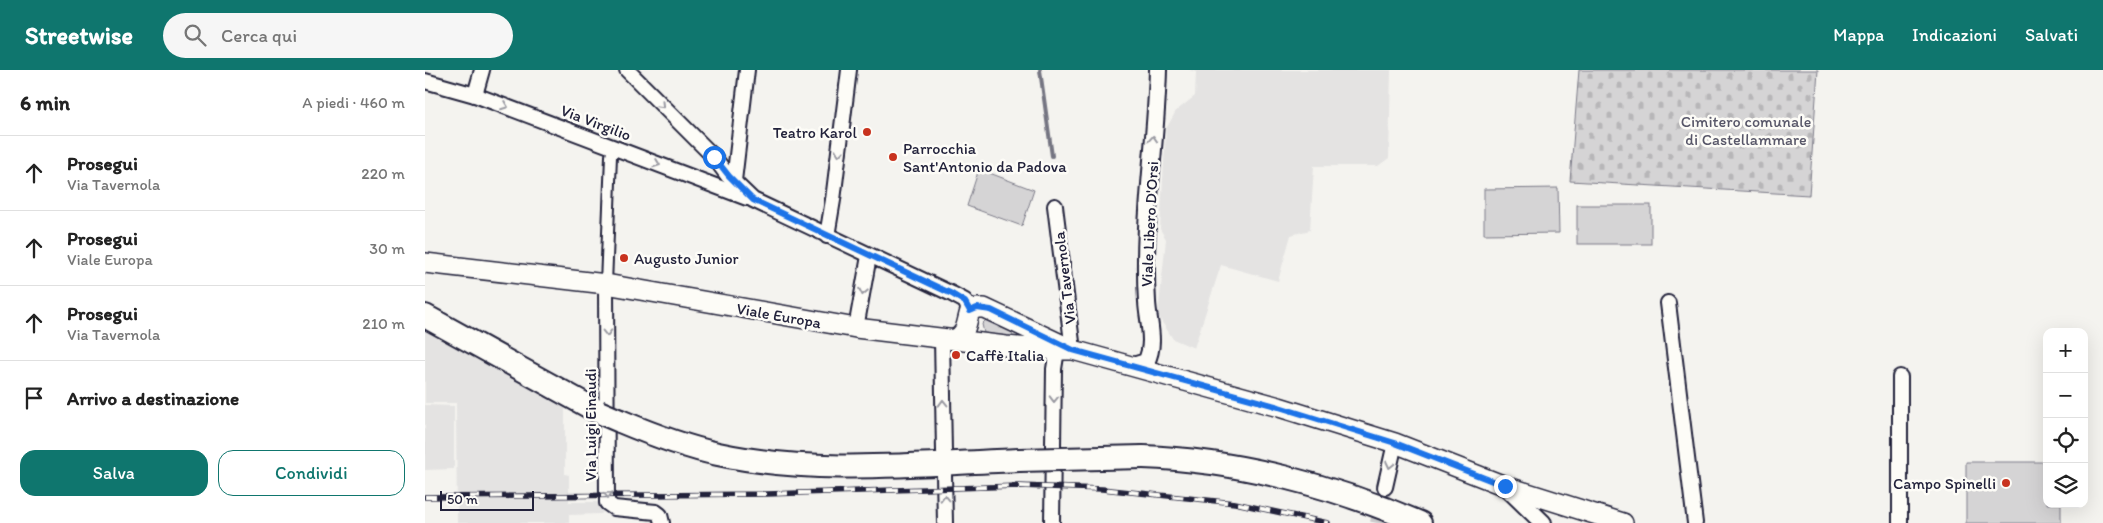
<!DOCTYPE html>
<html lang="it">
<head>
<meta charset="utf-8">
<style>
	body { margin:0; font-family:Itim,sans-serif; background:#f6f6f6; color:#222 }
	.controls { position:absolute; right:15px; bottom:15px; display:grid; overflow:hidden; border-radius:10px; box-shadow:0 5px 20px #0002 }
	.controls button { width:45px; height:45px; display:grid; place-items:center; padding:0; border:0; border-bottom:1px solid #e0e0e0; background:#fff; color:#222; font:25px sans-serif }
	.scale { position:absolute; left:15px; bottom:12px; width:94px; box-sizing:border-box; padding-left:5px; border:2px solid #22223b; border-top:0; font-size:14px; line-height:18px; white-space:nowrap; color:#22223b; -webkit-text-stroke:4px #fdfcf7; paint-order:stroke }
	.stop { position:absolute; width:15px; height:15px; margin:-11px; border:4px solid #1a73e8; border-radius:50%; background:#fff }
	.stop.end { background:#1a73e8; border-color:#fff; box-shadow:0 1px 5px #0008 }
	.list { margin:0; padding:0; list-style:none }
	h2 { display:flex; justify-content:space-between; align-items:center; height:65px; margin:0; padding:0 20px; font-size:21px }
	h2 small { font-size:16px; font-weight:400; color:#767676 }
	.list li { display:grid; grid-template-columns:32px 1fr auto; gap:15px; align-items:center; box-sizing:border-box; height:75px; padding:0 20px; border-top:1px solid #e0e0e0 }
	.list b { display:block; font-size:19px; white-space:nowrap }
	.list p { margin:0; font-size:16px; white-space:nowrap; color:#767676 }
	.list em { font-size:16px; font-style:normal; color:#767676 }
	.actions { display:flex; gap:10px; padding:15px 20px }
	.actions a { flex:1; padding:11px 0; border:1px solid #0f766e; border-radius:15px; text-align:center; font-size:18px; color:#0f766e }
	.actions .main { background:#0f766e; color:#fff }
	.icon { flex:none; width:28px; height:28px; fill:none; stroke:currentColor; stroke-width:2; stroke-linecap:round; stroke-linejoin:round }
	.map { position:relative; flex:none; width:1678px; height:453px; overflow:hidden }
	header { display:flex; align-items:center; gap:30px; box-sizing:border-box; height:70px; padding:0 25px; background:#0f766e; color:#fff }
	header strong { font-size:24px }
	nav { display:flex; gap:28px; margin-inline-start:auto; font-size:18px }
	.search { width:350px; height:45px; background:#f6f6f6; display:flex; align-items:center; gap:12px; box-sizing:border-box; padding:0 18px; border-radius:28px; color:#767676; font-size:19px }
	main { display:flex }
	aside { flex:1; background:#fff }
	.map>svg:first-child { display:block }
</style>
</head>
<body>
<header>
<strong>Streetwise</strong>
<div class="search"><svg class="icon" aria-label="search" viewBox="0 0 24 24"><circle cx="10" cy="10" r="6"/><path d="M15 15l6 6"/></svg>Cerca qui</div>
<nav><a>Mappa</a><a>Indicazioni</a><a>Salvati</a></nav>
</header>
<main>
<aside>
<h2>6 min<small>A piedi · 460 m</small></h2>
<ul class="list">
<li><svg class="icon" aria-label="ahead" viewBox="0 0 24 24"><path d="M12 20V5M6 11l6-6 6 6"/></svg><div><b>Prosegui</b><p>Via Tavernola</p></div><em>220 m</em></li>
<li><svg class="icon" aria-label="ahead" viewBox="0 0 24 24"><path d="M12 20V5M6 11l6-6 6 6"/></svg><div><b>Prosegui</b><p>Viale Europa</p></div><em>30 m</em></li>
<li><svg class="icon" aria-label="ahead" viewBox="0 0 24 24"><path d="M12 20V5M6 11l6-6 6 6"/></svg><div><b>Prosegui</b><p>Via Tavernola</p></div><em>210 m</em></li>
<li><svg class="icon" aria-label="arrive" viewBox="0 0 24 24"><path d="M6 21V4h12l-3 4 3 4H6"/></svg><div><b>Arrivo a destinazione</b></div></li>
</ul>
<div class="actions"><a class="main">Salva</a><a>Condividi</a></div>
</aside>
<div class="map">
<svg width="1678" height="453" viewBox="0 0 1678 453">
	<defs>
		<pattern id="grass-tufts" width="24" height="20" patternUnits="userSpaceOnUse" patternTransform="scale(1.25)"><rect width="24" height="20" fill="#d5d4d5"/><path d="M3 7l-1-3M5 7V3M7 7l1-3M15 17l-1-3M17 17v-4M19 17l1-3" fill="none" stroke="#b7b6b8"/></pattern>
		<pattern id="cemetery-stones" width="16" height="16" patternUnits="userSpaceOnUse" patternTransform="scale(1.25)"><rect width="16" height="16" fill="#d5d4d5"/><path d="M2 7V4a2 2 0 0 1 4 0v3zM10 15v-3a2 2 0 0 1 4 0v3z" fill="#b7b6b8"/></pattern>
	</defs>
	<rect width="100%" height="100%" fill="#f4f3ef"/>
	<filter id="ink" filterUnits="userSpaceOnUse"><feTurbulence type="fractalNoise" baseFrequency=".02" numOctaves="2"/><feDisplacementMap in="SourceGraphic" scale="10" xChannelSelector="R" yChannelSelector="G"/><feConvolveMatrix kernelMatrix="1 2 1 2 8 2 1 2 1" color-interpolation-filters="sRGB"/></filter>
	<g filter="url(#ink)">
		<g fill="#e4e3e2">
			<polygon points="764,0 966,0 964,88 953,96 889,96 885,160 866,165 853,211 796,195 769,278 748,269 733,246 741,169 735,159 741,59 751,41 770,26 771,2"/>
			<polygon points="0,257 140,338 140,404 144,405 144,432 178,432 178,442 176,444 144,445 144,453 32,453 31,333 0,333"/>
			<polygon points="0,335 29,336 29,399 0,400"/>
		</g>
		<polygon fill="url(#grass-tufts)" stroke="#7c7b88" points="564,247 589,261 586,267 563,266 559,263 557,254"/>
		<polygon fill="url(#cemetery-stones)" stroke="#7c7b88" points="1154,0 1393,0 1384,125 1145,111"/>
		<g fill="#d5d4d5" stroke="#7c7b88">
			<polygon points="554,99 609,120 597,156 542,136"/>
			<polygon points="1133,118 1134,163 1059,164 1059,119"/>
			<rect x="1152" y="135" width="74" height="39"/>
			<polygon points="1541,392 1622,392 1622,434 1636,434 1636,453 1541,453"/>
		</g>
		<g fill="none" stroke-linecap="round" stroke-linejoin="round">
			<polyline stroke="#757582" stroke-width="4" points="615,0 627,86"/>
			<polyline stroke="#cac9cb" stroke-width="14" stroke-dasharray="14 7" stroke-linecap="butt" points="952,453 960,417"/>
			<defs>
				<polyline id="pedestrian" points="181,214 186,86 189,77"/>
				<g id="minor">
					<polyline points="202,0 289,87 303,106 328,130 527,224 540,231 545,241"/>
					<polyline points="0,11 50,25 322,128"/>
					<polyline points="50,25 57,0"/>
					<polyline points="309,111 322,0"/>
					<polyline points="630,136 648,280"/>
					<polyline points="402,166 408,130 424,0"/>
					<polyline points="181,214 182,433 189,438 231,442 235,445 237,453"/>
					<polyline points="1243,233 1270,453"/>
					<polyline points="431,258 444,186"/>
					<polyline points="517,268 519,382"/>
					<polyline points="1475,307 1475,453"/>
					<polyline points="519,404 520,453"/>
					<polyline points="960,417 970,373"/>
					<polyline points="627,453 629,299 632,280"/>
				</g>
				<g id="tertiary">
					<path d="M708,296L721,292C731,273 723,252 722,232C717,154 731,77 733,0"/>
					<polyline points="1080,416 1118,453"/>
				</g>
				<g id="secondary">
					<polyline points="0,193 181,214 431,258 581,276 632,280 648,280 854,337 970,373 1080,416 1198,453"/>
					<path d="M530,269C542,264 541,253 545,241L552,238H559L642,277"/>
				</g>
				<g id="trunk">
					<polyline points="0,246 174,342"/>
					<path d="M195,351C226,364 259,377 293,384C391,405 494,394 594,390"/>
					<path d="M718,387C812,390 909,416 995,453"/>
				</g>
			</defs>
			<use href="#pedestrian" stroke="#22223b" stroke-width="14"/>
			<use href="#minor" stroke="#22223b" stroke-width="18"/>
			<use href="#tertiary" stroke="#22223b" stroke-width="20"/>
			<use href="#secondary" stroke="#22223b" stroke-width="22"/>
			<use href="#trunk" stroke="#22223b" stroke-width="26"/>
			<use href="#pedestrian" stroke="#fdfcf7" stroke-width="10"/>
			<use href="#minor" stroke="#fdfcf7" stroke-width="14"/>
			<use href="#tertiary" stroke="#fdfcf7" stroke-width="16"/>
			<use href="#secondary" stroke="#fdfcf7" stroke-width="19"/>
			<use href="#trunk" stroke="#fdfcf7" stroke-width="22"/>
			<defs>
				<polyline id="rail" points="0,427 342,424 594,416 677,419 810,433 903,453"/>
			</defs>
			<use href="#rail" stroke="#22223b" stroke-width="5.5"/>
			<use href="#rail" stroke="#fdfcf7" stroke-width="4" stroke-dasharray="11" stroke-linecap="butt"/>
			<defs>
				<g id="trunk-bridge">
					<polyline points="174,342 195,351"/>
					<polyline points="594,390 718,387"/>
				</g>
			</defs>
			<use href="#trunk-bridge" stroke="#22223b" stroke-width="26" stroke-linecap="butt"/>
			<use href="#trunk-bridge" stroke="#fdfcf7" stroke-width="22"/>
		</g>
		<defs><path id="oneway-chevron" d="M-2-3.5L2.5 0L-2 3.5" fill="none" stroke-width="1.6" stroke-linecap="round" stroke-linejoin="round" transform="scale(1.25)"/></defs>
		<g stroke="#9a9aa2">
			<use href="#oneway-chevron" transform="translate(236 35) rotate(45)"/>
			<use href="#oneway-chevron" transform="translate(80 36) rotate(21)"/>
			<use href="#oneway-chevron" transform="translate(728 69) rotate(-86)"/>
			<use href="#oneway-chevron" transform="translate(414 83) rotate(97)"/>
			<use href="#oneway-chevron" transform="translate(232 94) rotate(21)"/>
			<use href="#oneway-chevron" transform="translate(438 222) rotate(101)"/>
			<use href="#oneway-chevron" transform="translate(182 263) rotate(89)"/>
			<use href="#oneway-chevron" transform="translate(629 329) rotate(91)"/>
			<use href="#oneway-chevron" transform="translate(518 333) rotate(-91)"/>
			<use href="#oneway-chevron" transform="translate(965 395) rotate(103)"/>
			<use href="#oneway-chevron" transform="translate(183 425) rotate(86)"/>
			<use href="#oneway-chevron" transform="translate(520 428) rotate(-91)"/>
		</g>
	</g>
	<g fill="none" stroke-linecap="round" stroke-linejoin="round" filter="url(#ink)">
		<polyline stroke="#1a73e8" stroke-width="6" points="289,87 304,106 328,130 527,224 540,232 545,241 552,238 566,240 648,280 854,337 970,373 1080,416"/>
	</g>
	<g fill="#c8321e" stroke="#fdfcf7" stroke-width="2">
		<circle cx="442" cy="62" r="5"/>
		<circle cx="468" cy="87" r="5"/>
		<circle cx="199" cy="188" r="5"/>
		<circle cx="531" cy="285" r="5"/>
		<circle cx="1581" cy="413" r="5"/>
	</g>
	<g text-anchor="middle" stroke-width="5" stroke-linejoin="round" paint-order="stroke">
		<g font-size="16" fill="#585769" stroke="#fdfcf7">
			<text x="1321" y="57">Cimitero comunale<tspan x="1321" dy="18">di Castellammare</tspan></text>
		</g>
		<g font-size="16" fill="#22223b" stroke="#fdfcf7">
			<text transform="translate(171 52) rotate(21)" y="6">Via Virgilio</text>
			<text transform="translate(724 154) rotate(-87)" y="6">Viale Libero D'Orsi</text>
			<text transform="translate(639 208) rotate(-97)" y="6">Via Tavernola</text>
			<text transform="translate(354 245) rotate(10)" y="6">Viale Europa</text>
			<text transform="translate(165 355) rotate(-90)" y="6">Via Luigi Einaudi</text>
		</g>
		<g font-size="16" fill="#22223b" stroke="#fdfcf7" text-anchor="start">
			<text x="432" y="68" text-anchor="end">Teatro Karol</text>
			<text x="478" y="84">Parrocchia<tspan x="478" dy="18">Sant'Antonio da Padova</tspan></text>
			<text x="209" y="194">Augusto Junior</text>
			<text x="541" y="291">Caffè Italia</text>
			<text x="1571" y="419" text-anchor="end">Campo Spinelli</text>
		</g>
	</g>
</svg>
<div class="controls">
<button>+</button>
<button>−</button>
<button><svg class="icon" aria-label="locate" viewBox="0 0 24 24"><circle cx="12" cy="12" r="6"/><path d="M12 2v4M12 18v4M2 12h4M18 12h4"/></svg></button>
<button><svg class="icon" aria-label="layers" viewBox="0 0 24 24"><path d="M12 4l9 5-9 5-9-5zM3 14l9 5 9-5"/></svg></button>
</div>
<div class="scale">50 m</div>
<div class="stop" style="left:289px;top:87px"></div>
<div class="stop end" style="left:1080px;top:416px"></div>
</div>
</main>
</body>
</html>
